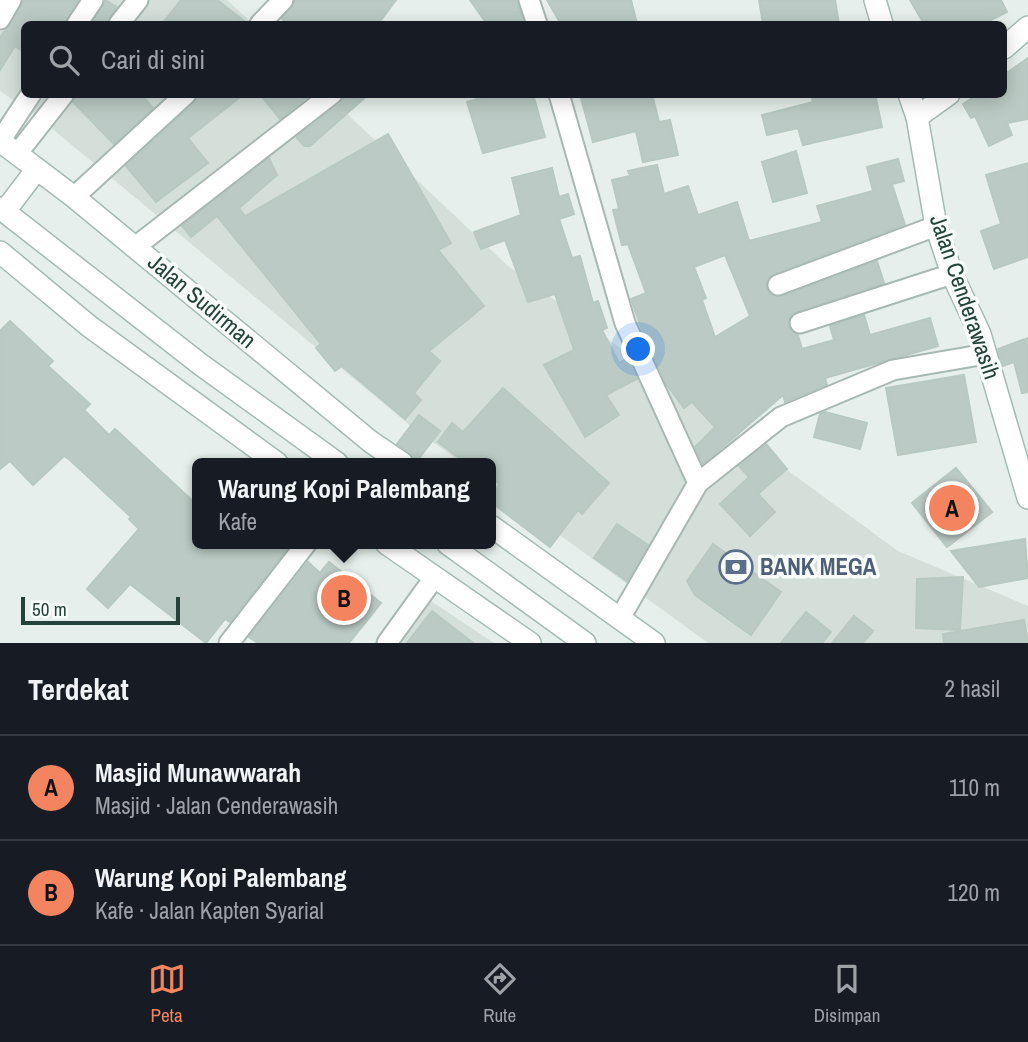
<!DOCTYPE html>
<html lang="id">
<head>
<meta charset="utf-8">
<style>
	body { margin:0; font-family:"Archivo Narrow",sans-serif; background:#242831; color:#f1f3f6 }
	.scale { position:absolute; left:21px; bottom:18px; width:159px; box-sizing:border-box; padding-left:7px; border:4px solid #24423a; border-top:0; font-size:19px; line-height:24px; white-space:nowrap; color:#24423a; -webkit-text-stroke:5px #f7fbf9; paint-order:stroke }
	.you { position:absolute; left:639px; top:350px; width:24px; height:24px; margin:-18px; border:5px solid #fff; border-radius:50%; background:#1a73e8; box-shadow:0 0 0 10px #1a73e833 }
	.badge { display:grid; place-items:center; width:46px; height:46px; border-radius:50%; background:#f4845f; color:#111; font-size:23px; font-weight:700 }
	.pin { position:absolute; translate:-50% -50%; border:4px solid #fff; box-shadow:0 2px 7px #0006 }
	.popup { position:absolute; left:192px; top:458px; width:304px; height:91px; box-sizing:border-box; display:grid; place-content:center; border-radius:10px; background:#171b24; filter:drop-shadow(0 2px 5px #0005); font-size:23px; white-space:nowrap; color:#9ea1a6 }
	.popup b { font-size:26px; color:#f1f3f6 }
	.popup::after { content:''; position:absolute; left:50%; top:100%; margin-left:-14px; border:14px solid transparent; border-top-color:#171b24 }
	.list { margin:0; padding:0; list-style:none }
	h2 { display:flex; justify-content:space-between; align-items:center; height:91px; margin:0; padding:0 28px; font-size:30px }
	h2 small { font-size:23px; font-weight:400; color:#9ea1a6 }
	.list li { display:grid; grid-template-columns:46px 1fr auto; gap:21px; align-items:center; box-sizing:border-box; height:105px; padding:0 28px; border-top:2px solid #363941 }
	.list b { display:block; font-size:26px; white-space:nowrap }
	.list p { margin:0; font-size:23px; white-space:nowrap; color:#9ea1a6 }
	.list em { font-size:23px; font-style:normal; color:#9ea1a6 }
	.icon { flex:none; width:38px; height:38px; fill:none; stroke:currentColor; stroke-width:2; stroke-linecap:round; stroke-linejoin:round }
	.map { position:relative; flex:none; width:1028px; height:643px; overflow:hidden }
	.search { position:absolute; background:#171b24; box-shadow:0 4px 18px #0003; left:21px; right:21px; top:21px; height:77px; display:flex; align-items:center; gap:18px; box-sizing:border-box; padding:0 24px; border-radius:10px; color:#9ea1a6; font-size:26px }
	.sheet { height:301px; background:#171b24 }
	nav { display:flex; justify-content:space-around; align-items:center; box-sizing:border-box; height:98px; border-top:2px solid #363941; background:#171b24; font-size:19px; color:#9ea1a6 }
	nav a { display:grid; justify-items:center; gap:4px }
	nav .on { color:#f4845f }
	.map>svg:first-child { display:block }
</style>
</head>
<body>
<div class="map">
<svg width="1028" height="643" viewBox="0 0 1028 643">
	<rect width="100%" height="100%" fill="#e6efeb"/>
	<g fill="#d4dfda">
		<polygon points="0,0 227,0 253,24 24,24 24,94 327,95 508,266 898,551 1028,606 1028,643 708,643 491,485 491,463 462,463 412,427 38,117 0,91"/>
		<polygon points="425,597 494,643 392,643"/>
	</g>
	<g fill="#bbcac4" stroke="#b8c9c2" stroke-width="2" fill-rule="evenodd">
		<polygon points="24,0 78,0 65,24 24,24 24,52 15,46 0,70 0,38"/>
		<polygon points="105,0 117,7 107,24 91,24"/>
		<polygon points="181,0 217,0 248,24 162,24"/>
		<polygon points="295,0 396,0 378,24 290,24 282,19"/>
		<polygon points="470,0 517,0 524,24 487,24"/>
		<polygon points="547,0 631,0 637,24 561,24"/>
		<polygon points="759,0 835,0 839,24 789,24 789,22 763,24"/>
		<polygon points="910,0 1001,0 1007,12 983,24 924,24"/>
		<polygon points="1028,58 1028,119 1007,123 1012,135 989,146 975,116 971,118 963,104 978,94 1004,94 1004,75"/>
		<polygon points="76,94 141,94 153,108 114,144 73,102"/>
		<polygon points="198,94 244,94 188,138 208,163 156,202 126,166 194,103"/>
		<polygon points="260,94 311,94 280,119"/>
		<polygon points="344,94 369,94 310,146 304,146 296,137 340,104"/>
		<polygon points="495,94 533,94 545,137 483,153 467,102"/>
		<polygon points="597,94 652,94 659,122 670,120 678,155 643,162 636,131 593,142 581,98"/>
		<polygon points="811,94 875,94 882,127 803,145 798,128 767,135 762,115 813,102"/>
		<polygon points="388,134 451,243 438,250 484,306 429,351 440,361 414,393 421,400 405,419 342,366 335,371 316,348 321,344 217,216 191,237 182,226 269,158 277,175 239,208 245,216"/>
		<polygon points="796,151 807,193 773,202 762,162"/>
		<path d="M898,159L904,181L892,184L905,225L774,274L768,278L766,289L771,295L782,296L877,261L884,283L791,315L789,327L798,335L802,349L834,340L830,326L864,315L870,335L930,318L938,346L825,378L827,385L785,402L783,395L703,464L695,447L715,427L692,402L684,408L667,385L644,336L631,299L646,293L628,244L622,245L613,210L619,209L612,180L630,176L628,171L657,165L664,194L688,186L698,215L737,202L749,241L822,222L817,206L873,191L867,167ZM725,255L750,316L715,337L702,300L706,298L694,267Z"/>
		<polygon points="1028,163 1028,257 994,269 981,231 1001,224 986,175"/>
		<polygon points="552,168 559,197 568,194 574,214 559,219 572,258 580,256 593,303 598,301 607,328 602,330 619,363 628,358 637,379 606,395 619,415 585,437 544,365 574,350 555,294 528,302 505,240 481,249 474,232 521,215 512,178"/>
		<polygon points="10,321 53,361 48,366 90,404 84,410 109,435 115,429 197,505 197,544 280,544 287,549 230,622 225,619 206,643 130,584 108,608 87,589 139,529 129,519 131,517 70,460 64,456 33,485 10,461 0,469 0,331"/>
		<polygon points="1028,338 1028,392 1022,393 1014,362 1003,366 998,349"/>
		<polygon points="964,375 976,442 898,455 886,388"/>
		<polygon points="503,388 609,483 582,514 578,510 550,547 491,502 491,496 500,484 491,478 491,463 466,463 438,442 452,423 463,432"/>
		<polygon points="825,412 867,423 860,449 814,437 820,414"/>
		<polygon points="419,415 440,431 416,462 410,453 397,444"/>
		<polygon points="766,444 787,469 758,494 775,512 750,536 720,504 749,477 739,466"/>
		<polygon points="956,468 992,512 947,547 912,503"/>
		<polygon points="617,524 648,545 627,581 594,558"/>
		<polygon points="1025,539 1028,578 979,587 951,551"/>
		<polygon points="713,544 781,592 751,635 695,595 687,581"/>
		<polygon points="308,562 320,573 329,562 381,603 349,643 258,643 249,637"/>
		<polygon points="963,577 960,630 916,628 917,579"/>
		<polygon points="432,611 473,643 407,643"/>
		<polygon points="806,612 831,632 822,643 781,643"/>
		<polygon points="854,616 873,631 863,643 832,643"/>
		<polygon points="1024,620 1028,643 944,643 943,634"/>
	</g>
	<g fill="none" stroke-linecap="round" stroke-linejoin="round">
		<defs>
			<g id="street">
				<polyline points="529,0 537,24"/>
				<polyline points="0,19 11,0"/>
				<polyline points="77,24 93,0"/>
				<polyline points="119,24 138,0"/>
				<polyline points="260,24 283,0"/>
				<polyline points="559,94 625,323 698,483 620,618"/>
				<polyline points="0,141 31,94"/>
				<polyline points="17,154 64,94"/>
				<polyline points="74,197 186,94"/>
				<polyline points="135,247 332,94"/>
				<polyline points="778,285 936,226"/>
				<polyline points="800,323 952,274"/>
				<polyline points="698,483 781,417 893,370 986,354"/>
				<polyline points="229,643 306,544"/>
				<polyline points="387,643 434,578"/>
			</g>
			<g id="secondary">
				<polyline points="875,0 882,24"/>
				<polyline points="1004,48 1028,27"/>
				<polyline points="909,94 917,117 936,226 952,274 980,334 1028,498"/>
				<polyline points="917,117 949,94"/>
				<polyline points="0,141 74,197 371,442 402,463"/>
				<polyline points="0,208 200,364 337,463"/>
				<polyline points="5,211 37,169"/>
				<polyline points="0,252 89,326 277,463"/>
				<polyline points="491,526 654,643"/>
				<polyline points="387,544 530,643"/>
				<polyline points="448,544 585,643"/>
			</g>
		</defs>
		<use href="#street" stroke="#a8b8b2" stroke-width="23"/>
		<use href="#secondary" stroke="#a4bbb3" stroke-width="24"/>
		<use href="#street" stroke="#fff" stroke-width="19"/>
		<use href="#secondary" stroke="#fff" stroke-width="21"/>
	</g>
	<defs>
		<symbol id="bank-ring" viewBox="-11 -11 22 22"><circle r="9.5" fill="#f7fbf9" stroke="#5c6f8a" stroke-width="1.5"/><path d="M-6-4H6V4H-6ZM0-2.3a2.3 2.3 0 1 0 0 4.6a2.3 2.3 0 1 0 0-4.6Z" fill="#5c6f8a"/></symbol>
	</defs>
	<g fill-rule="evenodd">
		<use href="#bank-ring" x="717" y="548" width="38" height="38"/>
	</g>
	<g text-anchor="middle" stroke-width="7" stroke-linejoin="round" paint-order="stroke">
		<g font-size="23" fill="#24423a" stroke="#f7fbf9">
			<text transform="translate(965 297) rotate(71)" y="8">Jalan Cenderawasih</text>
			<text transform="translate(202 301) rotate(40)" y="8">Jalan Sudirman</text>
		</g>
		<g font-size="23" font-weight="bold" fill="#4e5e75" stroke="#f7fbf9" text-anchor="start">
			<text x="760" y="575">BANK MEGA</text>
		</g>
	</g>
</svg>
<div class="scale">50 m</div>
<div class="you"></div>
<div class="pin badge" style="left:952px;top:508px">A</div>
<div class="pin badge" style="left:344px;top:598px">B</div>
<div class="popup"><b>Warung Kopi Palembang</b>Kafe</div>
<div class="search"><svg class="icon" aria-label="search" viewBox="0 0 24 24"><circle cx="10" cy="10" r="6"/><path d="M15 15l6 6"/></svg>Cari di sini</div>
</div>
<section class="sheet">
<h2>Terdekat<small>2 hasil</small></h2>
<ul class="list">
<li><span class="badge">A</span><div><b>Masjid Munawwarah</b><p>Masjid · Jalan Cenderawasih</p></div><em>110 m</em></li>
<li><span class="badge">B</span><div><b>Warung Kopi Palembang</b><p>Kafe · Jalan Kapten Syarial</p></div><em>120 m</em></li>
</ul>
</section>
<nav>
<a class="on"><svg class="icon" aria-label="map" viewBox="0 0 24 24"><path d="M3 6l6-2 6 2 6-2v14l-6 2-6-2-6 2zM9 4v14M15 6v14"/></svg>Peta</a>
<a><svg class="icon" aria-label="directions" viewBox="0 0 24 24"><path d="M12 3l9 9-9 9-9-9zM9 14v-3h6M13 9l2 2-2 2"/></svg>Rute</a>
<a><svg class="icon" aria-label="saved" viewBox="0 0 24 24"><path d="M7 4h10v16l-5-4-5 4z"/></svg>Disimpan</a>
</nav>
</body>
</html>
